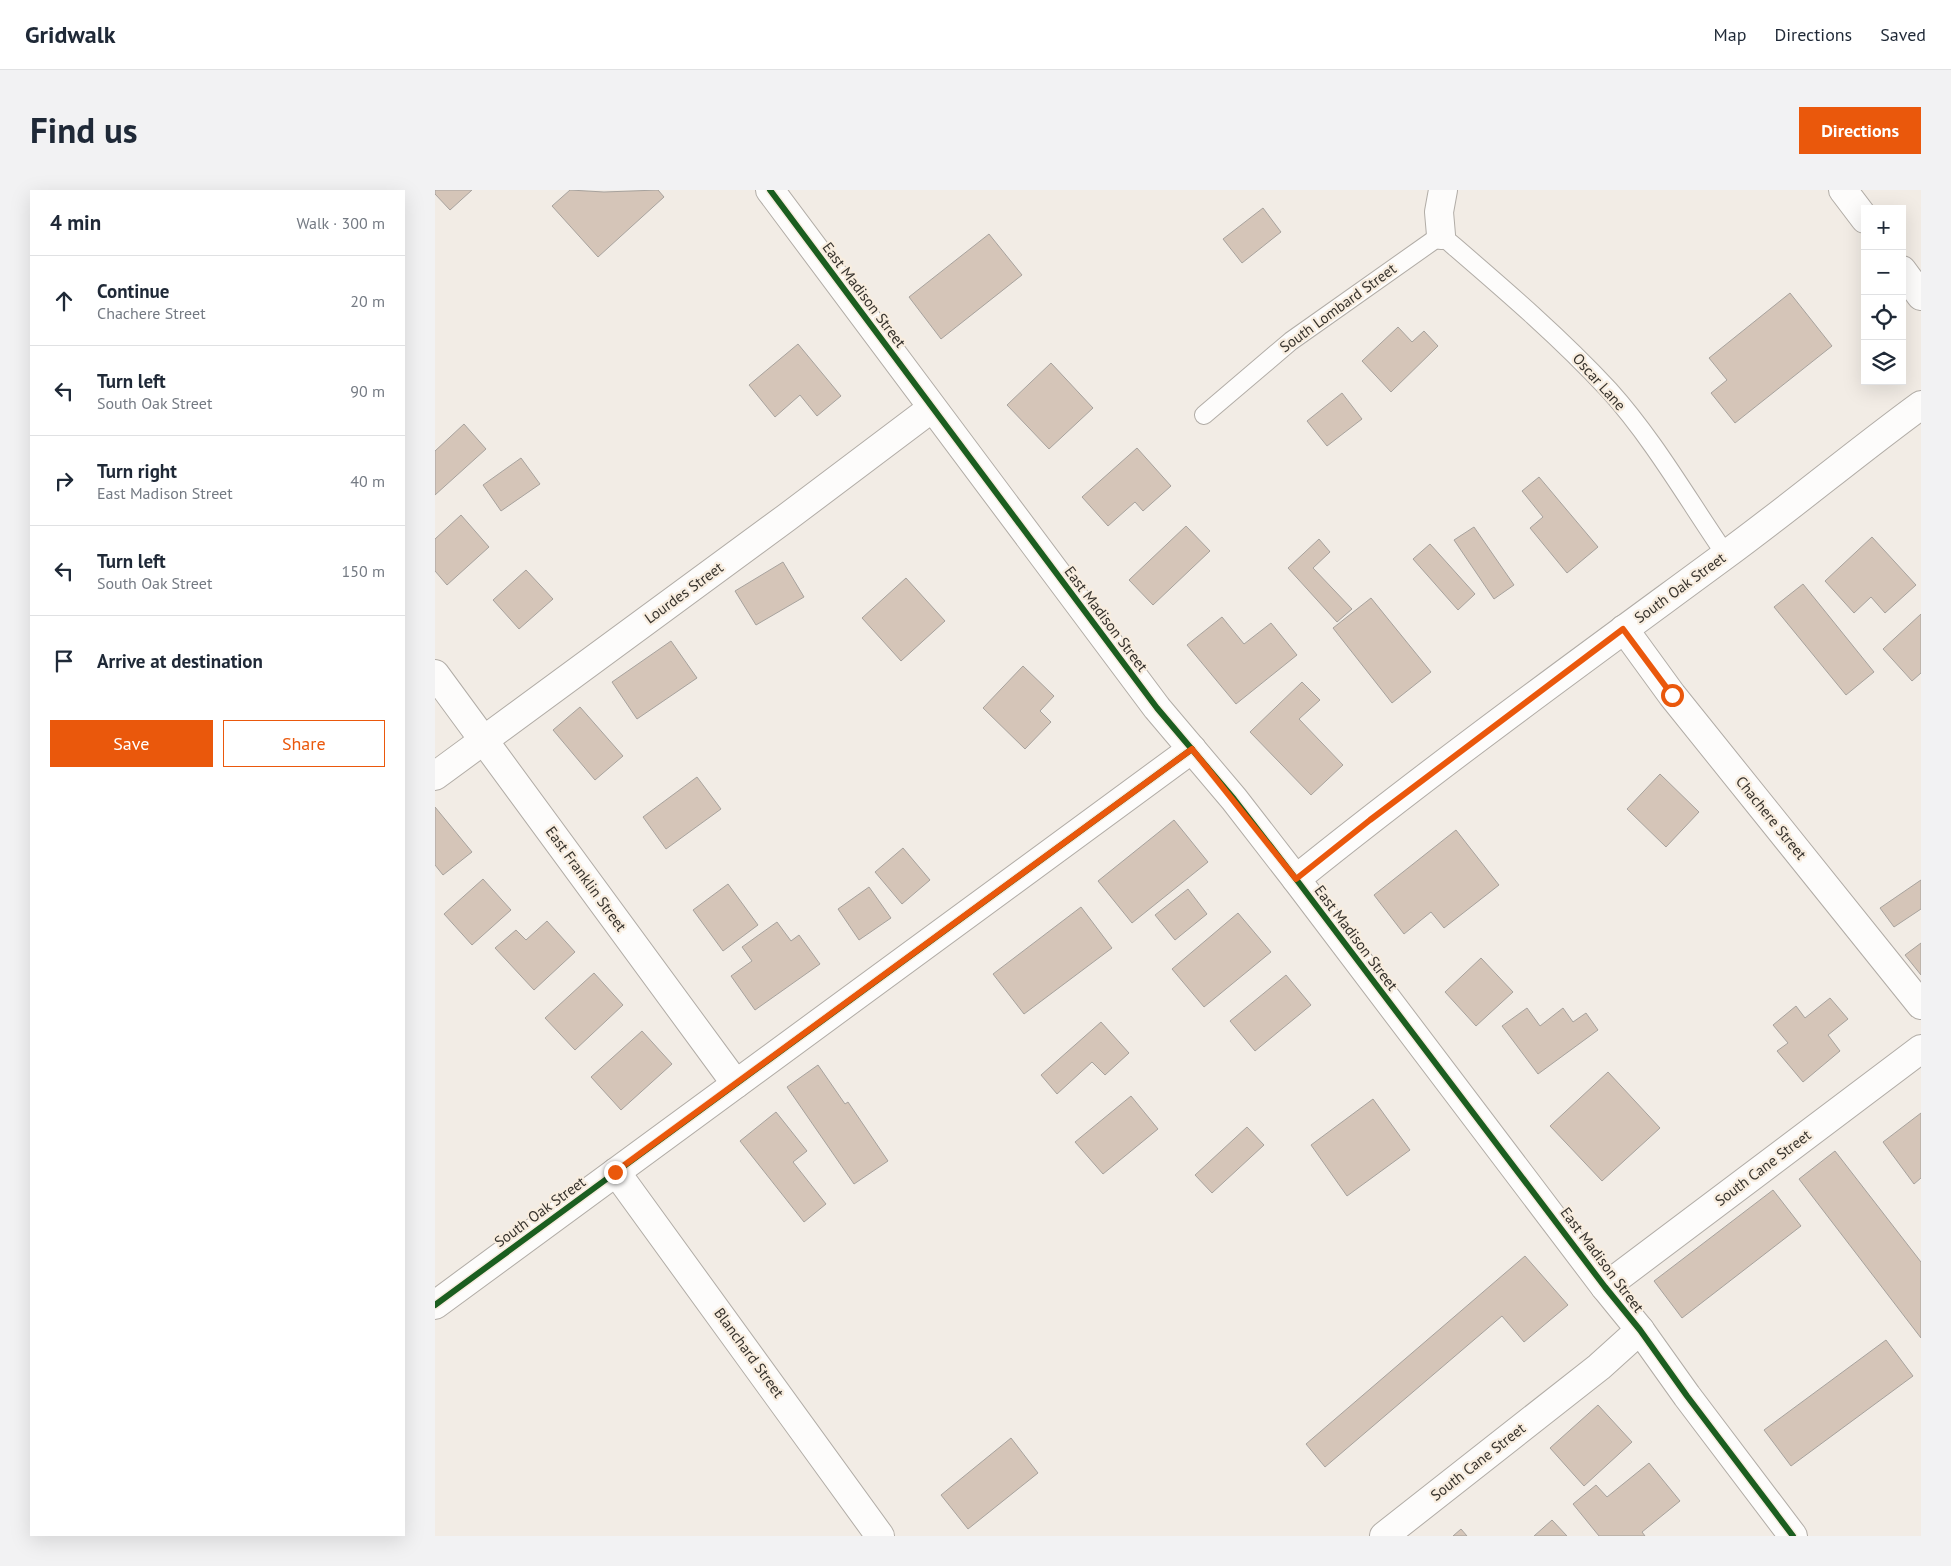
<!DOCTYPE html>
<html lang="en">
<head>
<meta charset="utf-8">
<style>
	body { margin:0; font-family:"PT Sans",sans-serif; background:#f2f2f3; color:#1f2937 }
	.controls { position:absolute; right:15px; top:15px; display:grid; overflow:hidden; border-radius:0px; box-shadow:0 5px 20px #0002 }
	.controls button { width:45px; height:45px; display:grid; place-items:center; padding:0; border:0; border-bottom:1px solid #e0e1e3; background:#fff; color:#1f2937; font:25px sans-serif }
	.stop { position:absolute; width:15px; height:15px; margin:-11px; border:4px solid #ea580c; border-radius:50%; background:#fff }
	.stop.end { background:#ea580c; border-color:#fff; box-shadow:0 1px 5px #0008 }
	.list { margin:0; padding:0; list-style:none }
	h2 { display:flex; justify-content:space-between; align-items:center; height:65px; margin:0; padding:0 20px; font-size:21px }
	h2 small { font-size:16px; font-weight:400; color:#747a83 }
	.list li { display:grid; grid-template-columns:32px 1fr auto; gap:15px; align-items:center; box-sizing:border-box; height:90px; padding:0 20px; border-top:1px solid #e0e1e3 }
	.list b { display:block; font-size:19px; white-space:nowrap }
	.list p { margin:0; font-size:16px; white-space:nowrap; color:#747a83 }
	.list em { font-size:16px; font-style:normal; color:#747a83 }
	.actions { display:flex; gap:10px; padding:15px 20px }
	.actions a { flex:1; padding:11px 0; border:1px solid #ea580c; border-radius:0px; text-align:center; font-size:18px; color:#ea580c }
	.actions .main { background:#ea580c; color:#fff }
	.icon { flex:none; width:28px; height:28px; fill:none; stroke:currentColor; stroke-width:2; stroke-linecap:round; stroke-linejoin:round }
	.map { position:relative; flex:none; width:1486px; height:1346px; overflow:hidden; border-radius:0px }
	header { display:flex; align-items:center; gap:30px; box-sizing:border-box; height:70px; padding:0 25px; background:#fff; border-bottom:1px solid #e0e1e3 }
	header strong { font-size:24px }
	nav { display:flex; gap:28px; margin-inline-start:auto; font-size:18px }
	.intro { display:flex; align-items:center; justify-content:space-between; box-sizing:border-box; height:120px; padding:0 30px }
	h1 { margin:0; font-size:35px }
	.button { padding:12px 22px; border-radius:0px; background:#ea580c; color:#fff; font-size:18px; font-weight:700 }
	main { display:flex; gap:30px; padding:0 30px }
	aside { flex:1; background:#fff; border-radius:0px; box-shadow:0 5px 20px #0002 }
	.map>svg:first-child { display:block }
</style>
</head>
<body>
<header>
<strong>Gridwalk</strong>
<nav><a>Map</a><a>Directions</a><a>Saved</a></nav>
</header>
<div class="intro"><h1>Find us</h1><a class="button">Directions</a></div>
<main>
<aside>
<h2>4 min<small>Walk · 300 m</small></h2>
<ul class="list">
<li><svg class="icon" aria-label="ahead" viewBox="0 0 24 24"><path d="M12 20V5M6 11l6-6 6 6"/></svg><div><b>Continue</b><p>Chachere Street</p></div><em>20 m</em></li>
<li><svg class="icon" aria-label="left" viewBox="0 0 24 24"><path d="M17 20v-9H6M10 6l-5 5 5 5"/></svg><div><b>Turn left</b><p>South Oak Street</p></div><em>90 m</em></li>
<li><svg class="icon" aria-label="right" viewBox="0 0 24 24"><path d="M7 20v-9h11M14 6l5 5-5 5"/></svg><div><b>Turn right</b><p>East Madison Street</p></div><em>40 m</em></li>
<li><svg class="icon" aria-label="left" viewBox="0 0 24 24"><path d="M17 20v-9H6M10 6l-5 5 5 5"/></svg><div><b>Turn left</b><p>South Oak Street</p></div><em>150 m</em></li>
<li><svg class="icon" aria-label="arrive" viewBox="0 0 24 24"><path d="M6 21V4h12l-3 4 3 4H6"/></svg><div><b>Arrive at destination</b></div></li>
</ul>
<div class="actions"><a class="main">Save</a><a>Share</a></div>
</aside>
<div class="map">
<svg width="1486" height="1346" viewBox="0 0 1486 1346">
	<rect width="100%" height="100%" fill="#f2ece5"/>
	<g fill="#d5c5b8" stroke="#a7a29d">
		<polygon points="0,0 37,0 15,20 0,4"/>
		<polygon points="135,0 169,2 223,0 229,7 163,67 117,16"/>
		<polygon points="828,18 846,42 807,73 788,49"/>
		<polygon points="554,44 587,85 506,149 474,107"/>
		<polygon points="1355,103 1397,156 1300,233 1276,203 1292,190 1274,168"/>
		<polygon points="963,137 977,152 989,141 1003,156 956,202 927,171"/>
		<polygon points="363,154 406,206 382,226 365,205 340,227 314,195"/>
		<polygon points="616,173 658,218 614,259 572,215"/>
		<polygon points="907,203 927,229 892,256 872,231"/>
		<polygon points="29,234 51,259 0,305 0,261"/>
		<polygon points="702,258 736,296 708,321 700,312 673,336 647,307"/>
		<polygon points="86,268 105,294 66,321 48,295"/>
		<polygon points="1104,287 1163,357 1132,383 1095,338 1108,327 1087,301"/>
		<polygon points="26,325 54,357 12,395 0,381 0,349"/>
		<polygon points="751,336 775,361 718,415 694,390"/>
		<polygon points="1039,337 1079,395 1059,409 1019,350"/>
		<polygon points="1437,347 1481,395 1450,423 1436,407 1419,423 1390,391"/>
		<polygon points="884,349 895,362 878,378 917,419 902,432 853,378"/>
		<polygon points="995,354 1040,404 1023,420 978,369"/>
		<polygon points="348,372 369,407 321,435 300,401"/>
		<polygon points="91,380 118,409 84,439 58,410"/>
		<polygon points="471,388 510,431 466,471 427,428"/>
		<polygon points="1368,394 1439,482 1411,505 1339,417"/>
		<polygon points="936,408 996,482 957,513 898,438"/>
		<polygon points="1486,424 1486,483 1477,491 1448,459"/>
		<polygon points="787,427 809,454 836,433 862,465 801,514 752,455"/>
		<polygon points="236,451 262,488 202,529 177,492"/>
		<polygon points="588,476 619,506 605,521 616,532 590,559 548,518"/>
		<polygon points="867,492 885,510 864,529 908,575 876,605 815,542"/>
		<polygon points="145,517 188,566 160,590 118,540"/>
		<polygon points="1225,584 1264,622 1231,657 1192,619"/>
		<polygon points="262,587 286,619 231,659 208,627"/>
		<polygon points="0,617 37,662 8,685 0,675"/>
		<polygon points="739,630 773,672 697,733 663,691"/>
		<polygon points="1021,640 1064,695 1009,738 996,722 969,744 939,705"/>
		<polygon points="468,658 495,690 467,714 440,682"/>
		<polygon points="48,689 76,720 37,755 9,724"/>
		<polygon points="1486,690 1486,719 1459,737 1445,718"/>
		<polygon points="293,694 323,735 288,761 258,720"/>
		<polygon points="434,697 456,728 424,750 403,719"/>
		<polygon points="753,699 772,724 740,750 720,725"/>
		<polygon points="646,717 677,758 589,824 558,784"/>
		<polygon points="803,723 836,762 769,817 737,779"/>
		<polygon points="112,731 140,762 99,800 60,758 81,740 91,750"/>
		<polygon points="342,732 356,751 364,745 385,774 320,820 296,786 317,771 307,757"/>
		<polygon points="1486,753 1486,785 1470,765"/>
		<polygon points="1046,768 1078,802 1041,836 1010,802"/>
		<polygon points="159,783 188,815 140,860 110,828"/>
		<polygon points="851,785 876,815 820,861 795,831"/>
		<polygon points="1395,808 1413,829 1393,845 1405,861 1368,892 1342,861 1353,853 1338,835 1361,816 1370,828"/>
		<polygon points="1092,818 1105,836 1128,818 1138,832 1151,823 1163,840 1103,884 1067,836"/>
		<polygon points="666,832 694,863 670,885 657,872 622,904 606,885"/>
		<polygon points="207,841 237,874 186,920 156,887"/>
		<polygon points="383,875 410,914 413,912 453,971 419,994 352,897"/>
		<polygon points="1173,882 1225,938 1167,991 1115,936"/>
		<polygon points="696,906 723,939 668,984 640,952"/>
		<polygon points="938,909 975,960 912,1006 876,955"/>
		<polygon points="341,922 372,961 358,972 391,1014 369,1032 305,951"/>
		<polygon points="1486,923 1486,988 1479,994 1448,952"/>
		<polygon points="812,937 829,955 777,1003 760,985"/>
		<polygon points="1400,961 1486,1072 1486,1148 1364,989"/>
		<polygon points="1338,1000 1366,1036 1247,1128 1219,1091"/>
		<polygon points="1090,1066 1133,1115 1089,1152 1067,1126 890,1277 871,1254"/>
		<polygon points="1451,1150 1478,1186 1356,1276 1329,1240"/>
		<polygon points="1163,1215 1197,1252 1149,1296 1115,1258"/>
		<polygon points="576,1248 603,1283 533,1339 506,1305"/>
		<polygon points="1214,1273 1245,1311 1207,1342 1210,1346 1164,1346 1138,1314 1161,1295 1172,1307"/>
		<polygon points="1117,1330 1132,1346 1099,1346"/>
		<polygon points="1026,1339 1032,1346 1018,1346"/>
	</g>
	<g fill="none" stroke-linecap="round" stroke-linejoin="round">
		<defs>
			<path id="lane" d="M769,225L856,151L1006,45C1064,95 1122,144 1174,200C1219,250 1253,310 1291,365"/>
			<g id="street">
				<polyline points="335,0 722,518 799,609 861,689 1170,1097 1205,1140 1252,1206 1358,1346"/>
				<polyline points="1408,0 1430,29"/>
				<polyline points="1006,45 1004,22 1008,0"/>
				<polyline points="1467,80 1486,106"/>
				<polyline points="1189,439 1237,505 1486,815"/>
				<polyline points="0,484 301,894"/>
				<polyline points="0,586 351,328 497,218"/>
				<path d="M861,689C1000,577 1145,472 1289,366C1356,317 1419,264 1486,215"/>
				<polyline points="181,982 445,1346"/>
				<polyline points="1170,1097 1486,859"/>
				<polyline points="0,1115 757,559"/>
				<polyline points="949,1346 1164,1177 1205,1140"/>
			</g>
		</defs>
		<use href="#lane" stroke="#b1aca6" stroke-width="20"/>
		<use href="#street" stroke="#b1aca6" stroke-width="30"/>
		<use href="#lane" stroke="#fdfcfb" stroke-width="18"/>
		<use href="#street" stroke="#fdfcfb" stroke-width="28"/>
		<defs>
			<g id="cycleway">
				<polyline points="335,0 722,518 799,609 861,689 1170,1097 1205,1140 1252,1206 1358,1346"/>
				<polyline points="0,1115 757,559"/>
			</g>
		</defs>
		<use href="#cycleway" stroke="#f8eddf" stroke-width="9"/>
		<use href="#cycleway" stroke="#1b5e20" stroke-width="6"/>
	</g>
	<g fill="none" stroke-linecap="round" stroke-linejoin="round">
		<polyline stroke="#ea580c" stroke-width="6" points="180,982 757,559 861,689 935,630 1188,439 1237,505"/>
	</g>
	<g text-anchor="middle" stroke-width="4.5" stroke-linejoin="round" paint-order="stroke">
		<g font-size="15" fill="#36322c" stroke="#f8eddf">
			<text transform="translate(429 105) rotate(53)" y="5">East Madison Street</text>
			<text transform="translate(903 118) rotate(-36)" y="5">South Lombard Street</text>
			<text transform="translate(1164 192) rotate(48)" y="5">Oscar Lane</text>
			<text transform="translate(1245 398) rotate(-36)" y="5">South Oak Street</text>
			<text transform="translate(249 403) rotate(-36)" y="5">Lourdes Street</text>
			<text transform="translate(671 429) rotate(53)" y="5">East Madison Street</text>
			<text transform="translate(1336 628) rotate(51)" y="5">Chachere Street</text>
			<text transform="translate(151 689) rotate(54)" y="5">East Franklin Street</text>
			<text transform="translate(921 748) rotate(53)" y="5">East Madison Street</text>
			<text transform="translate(1328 978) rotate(-37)" y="5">South Cane Street</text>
			<text transform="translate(105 1022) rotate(-36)" y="5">South Oak Street</text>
			<text transform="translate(1167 1070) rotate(53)" y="5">East Madison Street</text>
			<text transform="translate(314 1163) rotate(54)" y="5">Blanchard Street</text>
			<text transform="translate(1043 1272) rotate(-38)" y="5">South Cane Street</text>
		</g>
	</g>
</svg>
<div class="controls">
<button>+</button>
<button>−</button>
<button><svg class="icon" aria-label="locate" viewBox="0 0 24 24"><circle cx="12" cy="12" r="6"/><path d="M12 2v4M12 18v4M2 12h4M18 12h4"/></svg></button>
<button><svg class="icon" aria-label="layers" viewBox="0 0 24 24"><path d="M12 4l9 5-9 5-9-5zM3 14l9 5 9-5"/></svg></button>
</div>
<div class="stop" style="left:1237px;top:505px"></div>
<div class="stop end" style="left:180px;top:982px"></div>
</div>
</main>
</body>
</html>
